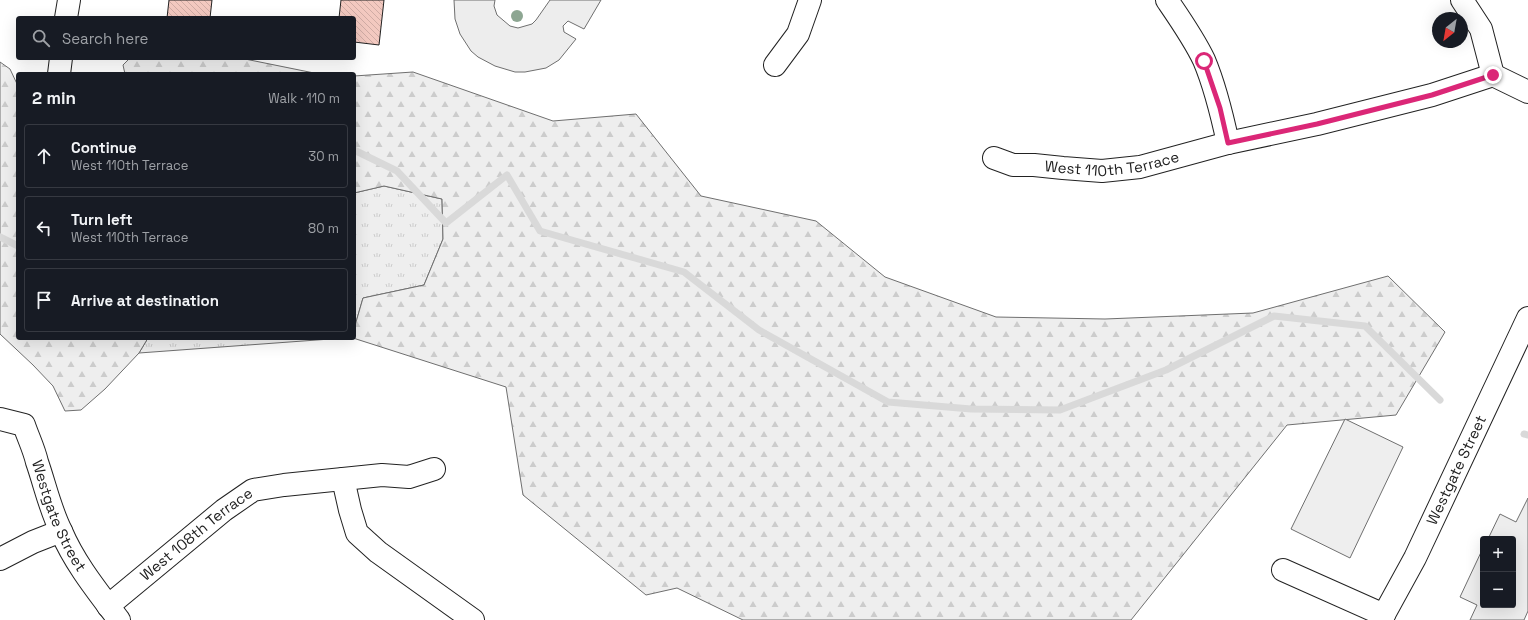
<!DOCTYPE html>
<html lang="en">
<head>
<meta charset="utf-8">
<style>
	body { margin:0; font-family:"Space Grotesk",sans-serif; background:#242831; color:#f1f3f6 }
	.controls { position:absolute; right:12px; bottom:12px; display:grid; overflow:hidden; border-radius:4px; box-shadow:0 4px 16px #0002 }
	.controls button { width:36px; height:36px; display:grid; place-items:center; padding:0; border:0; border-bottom:1px solid #363941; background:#171b24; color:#f1f3f6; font:20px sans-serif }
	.compass { position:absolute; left:1432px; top:12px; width:36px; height:36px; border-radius:50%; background:#171b24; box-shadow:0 4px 16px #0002; rotate:211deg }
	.stop { position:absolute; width:12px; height:12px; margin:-9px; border:3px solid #db2777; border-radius:50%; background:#fff }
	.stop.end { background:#db2777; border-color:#fff; box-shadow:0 1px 4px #0008 }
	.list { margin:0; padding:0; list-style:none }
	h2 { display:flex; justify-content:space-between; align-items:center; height:52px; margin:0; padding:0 16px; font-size:17px }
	h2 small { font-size:13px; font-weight:400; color:#9ea1a6 }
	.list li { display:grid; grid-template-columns:26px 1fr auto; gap:12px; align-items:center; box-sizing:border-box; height:64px; margin:0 8px 8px; padding:0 8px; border:1px solid #363941; border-radius:4px }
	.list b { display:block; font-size:15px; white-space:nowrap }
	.list p { margin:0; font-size:13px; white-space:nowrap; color:#9ea1a6 }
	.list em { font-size:13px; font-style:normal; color:#9ea1a6 }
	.icon { flex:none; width:22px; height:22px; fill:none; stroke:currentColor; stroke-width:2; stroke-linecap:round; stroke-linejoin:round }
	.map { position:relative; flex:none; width:1528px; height:620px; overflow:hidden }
	.search { position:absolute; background:#171b24; box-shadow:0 4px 16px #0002; left:16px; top:16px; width:340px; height:44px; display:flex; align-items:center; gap:10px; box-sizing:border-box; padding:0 14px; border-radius:4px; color:#9ea1a6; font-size:15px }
	.panel { position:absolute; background:#171b24; box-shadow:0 4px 16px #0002; left:16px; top:72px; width:340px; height:268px; border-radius:4px }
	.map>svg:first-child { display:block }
</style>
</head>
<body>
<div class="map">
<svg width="1528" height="620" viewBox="0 0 1528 620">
	<defs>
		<pattern id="grass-tufts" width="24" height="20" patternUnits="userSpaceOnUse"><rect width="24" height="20" fill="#eee"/><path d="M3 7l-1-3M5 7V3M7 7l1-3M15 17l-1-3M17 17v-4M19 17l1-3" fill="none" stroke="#ccc"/></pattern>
		<pattern id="forest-firs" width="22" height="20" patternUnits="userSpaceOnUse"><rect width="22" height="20" fill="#eee"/><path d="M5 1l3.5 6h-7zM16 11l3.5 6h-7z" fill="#ccc"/></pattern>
		<pattern id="building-back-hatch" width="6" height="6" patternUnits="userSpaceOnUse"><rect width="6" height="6" fill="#f3c9c0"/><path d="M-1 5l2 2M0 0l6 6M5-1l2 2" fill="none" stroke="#d0aca5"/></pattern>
	</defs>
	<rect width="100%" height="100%" fill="#fff"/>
	<g fill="url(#grass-tufts)" stroke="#6f6f6f">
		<polygon points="384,186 442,199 443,239 424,285 363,298 354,329 354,193"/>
		<polygon points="148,338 344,338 139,353"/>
	</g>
	<g fill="url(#forest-firs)" stroke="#6f6f6f">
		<polygon points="130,58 240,58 319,74 125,74 123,65"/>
		<polygon points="0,62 10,69 18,86 18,338 148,338 139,353 105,389 81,410 65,411 53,386 33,365 0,334"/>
		<polygon points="413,72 553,121 636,114 701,196 816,221 885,277 996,317 1105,319 1253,313 1388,276 1445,332 1396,415 1287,425 1131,620 743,620 677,588 646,595 523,495 506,387 353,338 354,329 363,298 424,285 443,239 442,199 384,186 354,193 354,76"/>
	</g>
	<polygon fill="#eee" stroke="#6f6f6f" points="1345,419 1403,447 1350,558 1291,529"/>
	<g fill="#ededed" stroke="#6f6f6f">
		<polygon points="454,0 495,0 494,6 497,15 510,26 518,28 532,24 536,20 550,0 601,0 584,29 568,21 563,26 564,32 576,39 559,60 546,68 525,72 515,72 495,66 478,57 471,51 460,34 455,19"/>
		<polygon points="1528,498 1528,611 1524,620 1470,620 1477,605 1460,597 1483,548 1483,605 1513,605 1513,539 1488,539 1500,514 1516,522"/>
	</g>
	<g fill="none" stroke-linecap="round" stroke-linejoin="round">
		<g stroke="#d9d9d9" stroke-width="7">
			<polyline points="354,150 397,171 446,223 507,175 540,231 684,272 759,330 888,402 971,409 1060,410 1166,370 1274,316 1365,326 1440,400"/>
			<polyline points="0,237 18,246"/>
			<polyline points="1524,434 1528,435"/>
		</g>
	</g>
	<g fill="url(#building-back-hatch)" stroke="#222">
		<polygon points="169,0 212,0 210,18 167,18"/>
		<polygon points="341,0 384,0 379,45 354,42 354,18 339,18"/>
	</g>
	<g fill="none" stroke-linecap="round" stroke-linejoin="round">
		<defs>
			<g id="minor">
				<path d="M1167,0C1180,19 1194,39 1204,60C1215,86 1222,115 1228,143"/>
				<polyline points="1462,0 1481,29 1493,75"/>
				<polyline points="66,18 69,0"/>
				<polyline points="775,65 798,34 810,0"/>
				<polyline points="59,74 61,58"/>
				<path id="s1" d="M994,158L1013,165H1034L1063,168L1102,171L1140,167L1228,143L1317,124L1432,95L1493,75L1528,92"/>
				<path id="s2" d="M0,419L24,425C28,437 34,449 37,462C45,485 50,509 61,531C75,564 98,592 119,620"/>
				<polyline points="343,479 350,510 357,533 378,552 473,620"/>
				<polyline points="0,559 33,542 61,531"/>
				<polyline points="1283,570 1384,615"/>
				<path id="s3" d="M108,606L224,510L253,490L284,485L382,475L409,477L434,469"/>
				<path id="s4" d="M1381,620L1415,558L1528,318"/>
			</g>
		</defs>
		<use href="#minor" stroke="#222" stroke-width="24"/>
		<use href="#minor" stroke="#fff" stroke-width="22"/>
	</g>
	<circle fill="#8da692" cx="517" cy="16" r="6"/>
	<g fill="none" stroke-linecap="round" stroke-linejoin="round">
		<polyline stroke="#db2777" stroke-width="5" points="1204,61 1220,108 1228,143 1317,124 1432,95 1493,75"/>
	</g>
	<g text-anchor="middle" stroke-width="3" stroke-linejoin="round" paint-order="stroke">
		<g font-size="15" fill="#222" stroke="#fff">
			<text dy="5" stroke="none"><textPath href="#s1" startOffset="120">West 110th Terrace</textPath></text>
			<text dy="5" stroke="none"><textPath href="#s4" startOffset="168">Westgate Street</textPath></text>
			<text dy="5" stroke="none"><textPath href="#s2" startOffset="122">Westgate Street</textPath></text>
			<text dy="5" stroke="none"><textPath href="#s3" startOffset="114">West 108th Terrace</textPath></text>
		</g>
	</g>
</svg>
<div class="controls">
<button>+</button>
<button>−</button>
</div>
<svg class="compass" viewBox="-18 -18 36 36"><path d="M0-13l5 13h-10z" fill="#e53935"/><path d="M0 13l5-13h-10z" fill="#9ea1a6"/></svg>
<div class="stop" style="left:1204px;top:61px"></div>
<div class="stop end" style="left:1493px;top:75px"></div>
<div class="search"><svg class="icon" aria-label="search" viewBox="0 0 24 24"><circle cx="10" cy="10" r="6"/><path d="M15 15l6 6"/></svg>Search here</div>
<section class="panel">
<h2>2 min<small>Walk · 110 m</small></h2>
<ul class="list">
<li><svg class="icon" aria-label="ahead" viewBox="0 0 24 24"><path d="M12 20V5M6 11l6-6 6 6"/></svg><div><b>Continue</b><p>West 110th Terrace</p></div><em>30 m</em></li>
<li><svg class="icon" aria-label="left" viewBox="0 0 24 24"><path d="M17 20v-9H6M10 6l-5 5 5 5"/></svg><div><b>Turn left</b><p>West 110th Terrace</p></div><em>80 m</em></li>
<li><svg class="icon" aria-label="arrive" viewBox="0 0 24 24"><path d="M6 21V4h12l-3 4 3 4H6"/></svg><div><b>Arrive at destination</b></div></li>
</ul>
</section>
</div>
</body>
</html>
